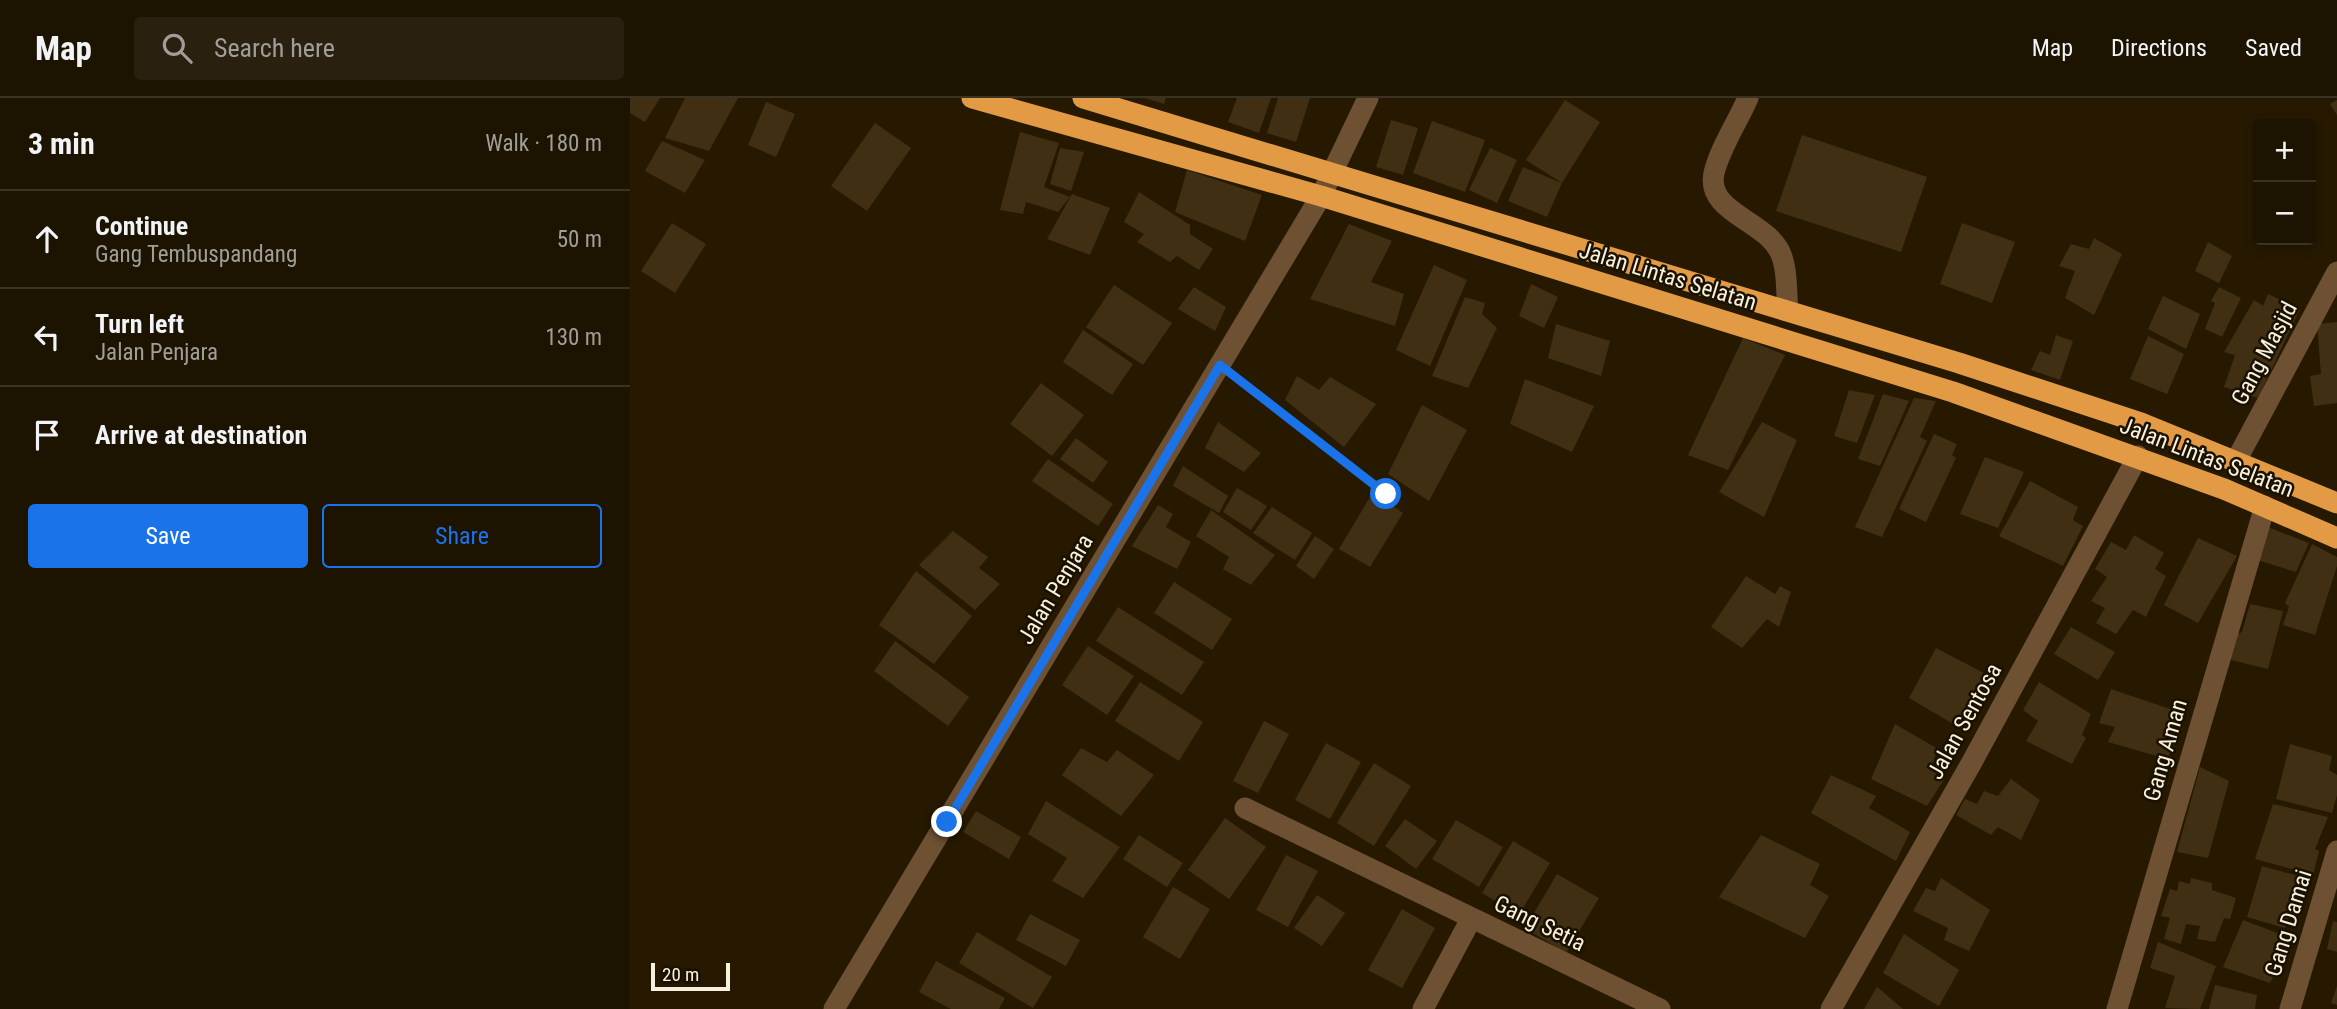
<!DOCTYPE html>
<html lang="en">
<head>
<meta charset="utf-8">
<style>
	body { margin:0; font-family:"Roboto Condensed",sans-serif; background:#29200f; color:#f1f3f6 }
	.controls { position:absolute; right:21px; top:21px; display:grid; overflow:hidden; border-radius:7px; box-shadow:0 4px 10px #0003 }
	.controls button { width:63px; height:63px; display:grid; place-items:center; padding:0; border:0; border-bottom:2px solid #3a3222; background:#1c1300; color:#f1f3f6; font:35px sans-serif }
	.scale { position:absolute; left:21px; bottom:18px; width:79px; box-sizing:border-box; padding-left:7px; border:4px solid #f9f1df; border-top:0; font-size:19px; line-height:24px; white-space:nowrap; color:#f9f1df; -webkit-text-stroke:5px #1a1100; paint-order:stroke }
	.stop { position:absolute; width:21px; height:21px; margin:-16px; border:5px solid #1a73e8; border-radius:50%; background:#fff }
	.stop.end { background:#1a73e8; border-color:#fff; box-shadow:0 2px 7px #0008 }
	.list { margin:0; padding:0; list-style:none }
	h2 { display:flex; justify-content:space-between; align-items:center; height:91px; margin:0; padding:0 28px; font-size:30px }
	h2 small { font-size:23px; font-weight:400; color:#a09e99 }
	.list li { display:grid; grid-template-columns:46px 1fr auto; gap:21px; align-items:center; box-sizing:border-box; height:98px; padding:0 28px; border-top:2px solid #3a3222 }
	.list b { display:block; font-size:26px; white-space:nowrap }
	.list p { margin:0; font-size:23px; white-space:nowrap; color:#a09e99 }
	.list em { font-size:23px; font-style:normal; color:#a09e99 }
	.actions { display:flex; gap:14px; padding:21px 28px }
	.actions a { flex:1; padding:16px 0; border:2px solid #1a73e8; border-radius:7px; text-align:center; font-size:24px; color:#1a73e8 }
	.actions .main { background:#1a73e8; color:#fff }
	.icon { flex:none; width:38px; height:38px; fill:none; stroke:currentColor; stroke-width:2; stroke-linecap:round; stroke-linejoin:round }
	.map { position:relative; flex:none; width:1707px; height:911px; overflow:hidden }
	header { display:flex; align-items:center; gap:42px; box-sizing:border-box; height:98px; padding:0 35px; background:#1c1300; border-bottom:2px solid #3a3222 }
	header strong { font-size:33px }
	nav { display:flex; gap:38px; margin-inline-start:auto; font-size:24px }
	.search { width:490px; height:63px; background:#29200f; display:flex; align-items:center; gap:18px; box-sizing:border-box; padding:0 24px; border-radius:7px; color:#a09e99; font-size:26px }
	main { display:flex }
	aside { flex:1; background:#1c1300 }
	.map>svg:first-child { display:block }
</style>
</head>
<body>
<header>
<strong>Map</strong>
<div class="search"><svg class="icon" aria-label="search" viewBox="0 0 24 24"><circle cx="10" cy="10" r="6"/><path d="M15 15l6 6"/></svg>Search here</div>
<nav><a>Map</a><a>Directions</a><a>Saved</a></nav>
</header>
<main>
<aside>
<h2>3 min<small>Walk · 180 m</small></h2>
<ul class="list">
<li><svg class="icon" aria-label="ahead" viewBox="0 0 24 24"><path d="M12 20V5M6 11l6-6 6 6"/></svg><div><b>Continue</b><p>Gang Tembuspandang</p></div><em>50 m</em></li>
<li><svg class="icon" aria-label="left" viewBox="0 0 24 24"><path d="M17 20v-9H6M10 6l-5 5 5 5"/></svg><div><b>Turn left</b><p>Jalan Penjara</p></div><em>130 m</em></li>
<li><svg class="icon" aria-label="arrive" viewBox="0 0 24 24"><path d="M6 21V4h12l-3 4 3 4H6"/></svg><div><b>Arrive at destination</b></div></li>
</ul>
<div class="actions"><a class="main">Save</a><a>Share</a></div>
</aside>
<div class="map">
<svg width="1707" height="911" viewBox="0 0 1707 911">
	<rect width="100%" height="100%" fill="#261900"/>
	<g fill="#412f13">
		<polygon points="0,0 30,0 15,24 0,15"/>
		<polygon points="55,0 108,0 79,53 35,40"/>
		<polygon points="515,0 536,0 534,6"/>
		<polygon points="607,0 641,0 629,35 598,24"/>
		<polygon points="648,0 680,0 666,44 637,35"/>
		<polygon points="935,2 970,24 932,85 896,62"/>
		<polygon points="1707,2 1707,17 1700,6"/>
		<polygon points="136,4 165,16 146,59 118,47"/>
		<polygon points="761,22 788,30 773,77 746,69"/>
		<polygon points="802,23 855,42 835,94 783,75"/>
		<polygon points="245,25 281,50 237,113 201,88"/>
		<polygon points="390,34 429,45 414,89 440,99 428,114 396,104 393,116 370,112"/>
		<polygon points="1172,37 1297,79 1271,154 1146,113"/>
		<polygon points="32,43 75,62 55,95 15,73"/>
		<polygon points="430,50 454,54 441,93 420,86"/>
		<polygon points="860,50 887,62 867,105 839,92"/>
		<polygon points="893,69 932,85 917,119 878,103"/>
		<polygon points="557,72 632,97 615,143 545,114"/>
		<polygon points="509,94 560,127 560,136 583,151 569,172 547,158 540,164 507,144 514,136 494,124"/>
		<polygon points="442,96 480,110 460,157 417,141"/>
		<polygon points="42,125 76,146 45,195 11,173"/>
		<polygon points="1332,125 1385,144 1362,205 1310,186"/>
		<polygon points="719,126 762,143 741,184 774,196 765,228 680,201"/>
		<polygon points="1464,140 1492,156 1464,217 1435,200 1445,173 1429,168 1441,146 1459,151"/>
		<polygon points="1578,144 1602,158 1589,185 1565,173"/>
		<polygon points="804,167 837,182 800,268 766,252"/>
		<polygon points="901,186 928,199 914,230 889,218"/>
		<polygon points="484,187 542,225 513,267 456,229"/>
		<polygon points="564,189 596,209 585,233 548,211"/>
		<polygon points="1589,189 1611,200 1592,239 1575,231 1585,205 1581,203"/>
		<polygon points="1638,196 1670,211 1628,300 1594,289 1605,257 1594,254 1624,202 1633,208"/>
		<polygon points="1533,198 1570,216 1556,251 1518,231"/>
		<polygon points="835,199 855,205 852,216 867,230 838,290 802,278"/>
		<polygon points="1707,224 1707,305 1684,308 1680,278 1691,276 1687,226"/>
		<polygon points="926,226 980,243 971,278 918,260"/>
		<polygon points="453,232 503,266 482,297 433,264"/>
		<polygon points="1426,237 1443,243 1430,282 1401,272 1410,253 1420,257"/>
		<polygon points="1518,238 1554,256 1537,296 1500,281"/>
		<polygon points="1113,240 1155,257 1098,372 1058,357"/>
		<polygon points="667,278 689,292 700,279 746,306 714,349 655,302"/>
		<polygon points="895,281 964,308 942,354 880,326"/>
		<polygon points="411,285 454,317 422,358 380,326"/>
		<polygon points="1219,292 1245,297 1227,345 1204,338"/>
		<polygon points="1253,296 1279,303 1250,368 1228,361"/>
		<polygon points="1284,300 1306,303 1290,339 1297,343 1252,439 1225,429"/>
		<polygon points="792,307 837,332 799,403 758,376"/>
		<polygon points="588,324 631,355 614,374 575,350"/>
		<polygon points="1132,324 1167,342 1134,419 1089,394"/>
		<polygon points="1304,336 1327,346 1322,357 1326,360 1296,424 1269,411"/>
		<polygon points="446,340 478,364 463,385 430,361"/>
		<polygon points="1355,359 1394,374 1368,430 1330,416"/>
		<polygon points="418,361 483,406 468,428 402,383"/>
		<polygon points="553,368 598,398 589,415 543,388"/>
		<polygon points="1400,383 1448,409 1443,422 1453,428 1433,468 1369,438"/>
		<polygon points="607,390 637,408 621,432 593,414"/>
		<polygon points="743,394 773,415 740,469 709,451"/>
		<polygon points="528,407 543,416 536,429 561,444 547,471 502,448"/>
		<polygon points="642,409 682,435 665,462 623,435"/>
		<polygon points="581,412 645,457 621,487 593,471 599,459 566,438"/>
		<polygon points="1635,428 1679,445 1666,474 1624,461"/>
		<polygon points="323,433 358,459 349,470 370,486 345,512 289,467"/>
		<polygon points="1504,437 1534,455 1525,471 1536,478 1516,519 1503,512 1486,536 1466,525 1475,510 1461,503 1477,479 1465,471 1481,444 1496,452"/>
		<polygon points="685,438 704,451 684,481 666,468"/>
		<polygon points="1568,440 1607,458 1568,525 1534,507"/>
		<polygon points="1682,446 1707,459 1707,468 1685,537 1653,527 1659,509 1655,505"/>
		<polygon points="286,473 342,518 304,566 249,527"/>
		<polygon points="1116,478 1145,496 1150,488 1161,494 1149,529 1137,521 1112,550 1081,529"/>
		<polygon points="544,484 602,521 582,552 524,515"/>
		<polygon points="1620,506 1653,513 1638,571 1597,561 1604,538 1612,534"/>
		<polygon points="488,509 574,564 552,597 466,543"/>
		<polygon points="1441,529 1485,554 1468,582 1424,556"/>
		<polygon points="265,543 339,599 318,628 244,573"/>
		<polygon points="458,548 504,578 477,617 432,587"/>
		<polygon points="1306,550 1367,582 1335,633 1279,600"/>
		<polygon points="510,584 573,624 549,663 485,623"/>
		<polygon points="1409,584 1461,616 1452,637 1456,640 1442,666 1396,643 1408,623 1393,612"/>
		<polygon points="1481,591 1546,613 1553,629 1537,661 1478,644 1485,629 1469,625"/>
		<polygon points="634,623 659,636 628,695 603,683"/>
		<polygon points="1265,626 1308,651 1300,671 1315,680 1297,708 1241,681"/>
		<polygon points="696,645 731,664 700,721 665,702"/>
		<polygon points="1660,646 1702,658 1699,672 1707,677 1707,697 1702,715 1646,701"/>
		<polygon points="451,650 477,664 487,652 524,677 491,718 432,677"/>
		<polygon points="744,665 781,688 744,748 707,725"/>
		<polygon points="1570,669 1599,683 1578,760 1547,754"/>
		<polygon points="1201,677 1246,698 1239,710 1280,734 1266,763 1181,715"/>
		<polygon points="1381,681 1410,702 1391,742 1368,729 1361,737 1326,717 1335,701 1347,706 1354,693 1368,698"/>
		<polygon points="416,703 490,749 453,800 422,783 437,760 398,736"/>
		<polygon points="1643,706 1698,719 1685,751 1689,753 1683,777 1625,761"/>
		<polygon points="346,713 391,739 379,761 333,734"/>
		<polygon points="595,720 636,749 599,801 558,772"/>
		<polygon points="775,721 807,743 786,771 755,748"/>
		<polygon points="826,722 873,749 849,789 802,761"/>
		<polygon points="509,737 553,765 537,789 493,761"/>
		<polygon points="1131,737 1190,766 1180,787 1199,798 1175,840 1089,799"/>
		<polygon points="883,743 920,765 889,817 852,795"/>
		<polygon points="656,757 688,773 658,829 626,812"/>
		<polygon points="1632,768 1672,779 1655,830 1617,819"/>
		<polygon points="927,776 969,800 936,855 895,830"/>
		<polygon points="1311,780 1360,812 1339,853 1314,842 1318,830 1283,813 1296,790 1305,793"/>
		<polygon points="1561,780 1582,785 1582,792 1606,800 1600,821 1594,820 1585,844 1567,841 1570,828 1556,826 1551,846 1534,841 1540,820 1531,818 1540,791 1547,793 1549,783 1560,786"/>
		<polygon points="543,789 580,811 550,861 513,839"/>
		<polygon points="687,797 715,815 692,848 664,830"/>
		<polygon points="772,811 805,830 772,890 738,872"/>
		<polygon points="400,816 450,842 436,868 386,842"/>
		<polygon points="1613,822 1663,841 1640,885 1593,869"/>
		<polygon points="1703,823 1707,824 1707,854 1697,851"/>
		<polygon points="347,834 422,879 403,910 329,865"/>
		<polygon points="1274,836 1329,872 1309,908 1253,875"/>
		<polygon points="1528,844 1586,868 1570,911 1535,910 1545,878 1520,870"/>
		<polygon points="306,863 375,900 369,911 321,911 289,894"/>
		<polygon points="1585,887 1627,897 1625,911 1579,911"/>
		<polygon points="1707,888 1707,907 1701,905"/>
		<polygon points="1247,889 1273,911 1234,911"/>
	</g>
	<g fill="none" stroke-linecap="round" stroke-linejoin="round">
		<polyline stroke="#736851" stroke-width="4.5" stroke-dasharray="2 5" stroke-linecap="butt" points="607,280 756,396"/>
		<g stroke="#6d5132" stroke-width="21">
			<path d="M1118,0C1108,23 1090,50 1084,75C1075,116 1141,123 1152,159C1158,175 1156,196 1158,213"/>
			<polyline points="1607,361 1707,174"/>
			<polyline points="615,710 1030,911"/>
			<polyline points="204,911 691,98 738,0"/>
			<polyline points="793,911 841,821"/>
			<polyline points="1201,911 1342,664 1508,358"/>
			<polyline points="1487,911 1635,408"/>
			<polyline points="1660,911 1707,753"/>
		</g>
		<g stroke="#e29a45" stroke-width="21">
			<polyline points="342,0 691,98 1323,294 1594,391 1707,440"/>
			<polyline points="453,0 1329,265 1511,325 1707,405"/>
		</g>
	</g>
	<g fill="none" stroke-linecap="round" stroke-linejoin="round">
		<polyline stroke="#1a73e8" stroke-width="9" points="317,724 590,267 756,396"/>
	</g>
	<g text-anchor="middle" stroke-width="5" stroke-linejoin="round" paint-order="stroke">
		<g font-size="23" fill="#f9f1df" stroke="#1a1100">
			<text transform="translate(1038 178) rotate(17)" y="8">Jalan Lintas Selatan</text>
			<text transform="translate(1634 255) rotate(-62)" y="8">Gang Masjid</text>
			<text transform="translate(1577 359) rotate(21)" y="8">Jalan Lintas Selatan</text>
			<text transform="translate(425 491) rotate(-59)" y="8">Jalan Penjara</text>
			<text transform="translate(1334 623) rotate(-61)" y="8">Jalan Sentosa</text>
			<text transform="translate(1535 652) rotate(-74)" y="8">Gang Aman</text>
			<text transform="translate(910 825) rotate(26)" y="8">Gang Setia</text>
			<text transform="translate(1658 825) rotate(-73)" y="8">Gang Damai</text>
		</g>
	</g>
</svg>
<div class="controls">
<button>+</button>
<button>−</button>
</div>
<div class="scale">20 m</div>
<div class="stop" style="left:756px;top:396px"></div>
<div class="stop end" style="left:317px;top:724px"></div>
</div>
</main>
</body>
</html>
